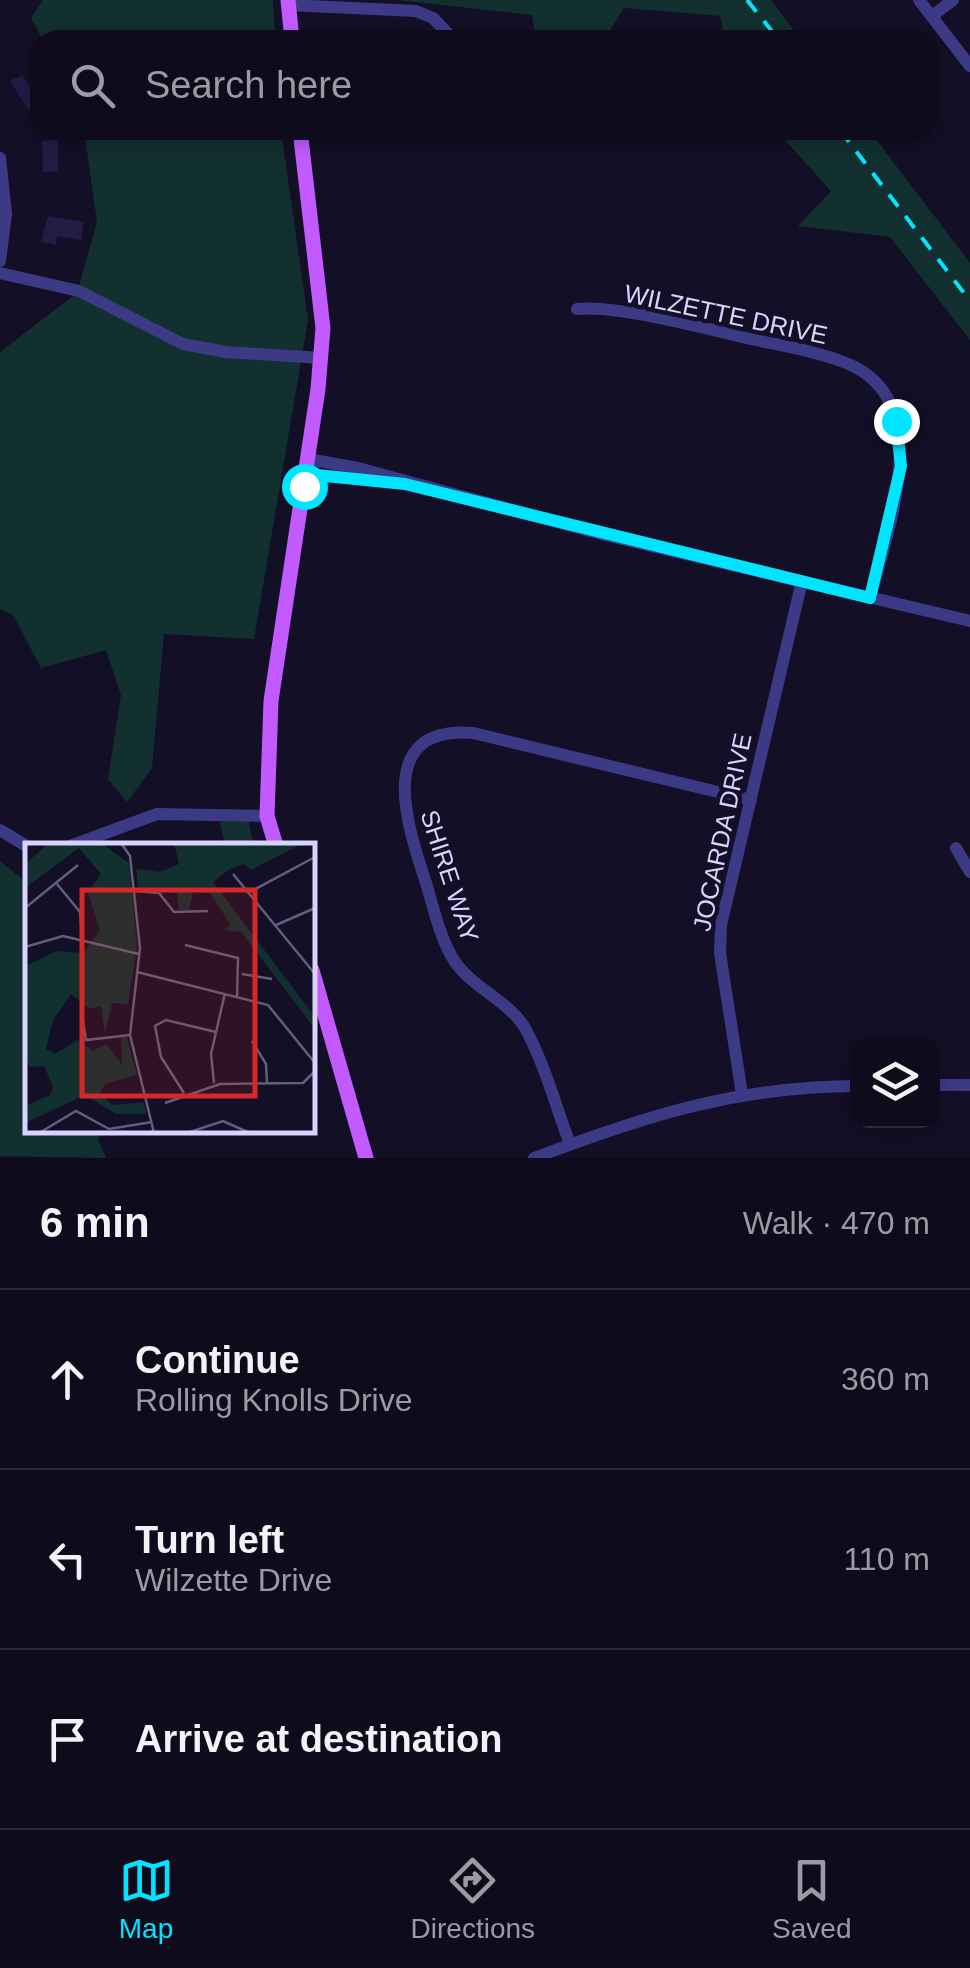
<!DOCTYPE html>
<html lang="en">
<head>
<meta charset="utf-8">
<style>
	body { margin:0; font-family:Helvetica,sans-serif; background:#1c1929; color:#f1f3f6 }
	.controls { position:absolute; right:30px; bottom:30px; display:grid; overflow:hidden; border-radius:20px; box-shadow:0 5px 15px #0003 }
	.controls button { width:90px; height:90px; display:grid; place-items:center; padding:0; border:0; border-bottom:2px solid #2e2b3b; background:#0e0b1c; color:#f1f3f6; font:50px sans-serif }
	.stop { position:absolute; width:30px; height:30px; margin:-22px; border:8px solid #00e5ff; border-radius:50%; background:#fff }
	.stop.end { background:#00e5ff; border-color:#fff; box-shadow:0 2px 10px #0008 }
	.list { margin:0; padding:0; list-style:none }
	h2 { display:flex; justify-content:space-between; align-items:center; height:130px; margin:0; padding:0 40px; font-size:42px }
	h2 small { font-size:32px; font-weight:400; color:#9b9ba3 }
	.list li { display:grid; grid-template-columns:65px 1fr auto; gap:30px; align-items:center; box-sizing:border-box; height:180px; padding:0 40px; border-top:2px solid #2e2b3b }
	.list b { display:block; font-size:38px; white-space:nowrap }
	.list p { margin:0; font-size:32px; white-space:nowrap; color:#9b9ba3 }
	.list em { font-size:32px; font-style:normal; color:#9b9ba3 }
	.icon { flex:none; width:55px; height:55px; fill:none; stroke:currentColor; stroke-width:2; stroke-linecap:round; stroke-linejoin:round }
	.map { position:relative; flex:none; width:970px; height:1158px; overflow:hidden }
	.search { position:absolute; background:#0e0b1c; box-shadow:0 5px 15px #0003; left:30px; right:30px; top:30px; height:110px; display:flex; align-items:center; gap:25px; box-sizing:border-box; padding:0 35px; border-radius:30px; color:#9b9ba3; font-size:38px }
	.sheet { height:670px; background:#0e0b1c }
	nav { display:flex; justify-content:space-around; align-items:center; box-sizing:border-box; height:140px; border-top:2px solid #2e2b3b; background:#0e0b1c; font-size:28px; color:#9b9ba3 }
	nav a { display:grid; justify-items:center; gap:5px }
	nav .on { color:#00e5ff }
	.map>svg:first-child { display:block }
</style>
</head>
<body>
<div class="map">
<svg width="970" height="1158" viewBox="0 0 970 1158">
	<rect width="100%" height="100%" fill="#130f26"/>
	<g fill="#12302f">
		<polygon points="43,0 273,0 275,40 43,40 31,18"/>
		<polygon points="397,0 771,0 801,40 725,40 720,16 624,8 604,40 536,40 532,15"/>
		<polygon points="84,130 281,130 308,320 254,639 164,634 152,768 127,802 108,779 121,695 106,650 41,668 13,615 0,609 0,352 77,293 97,222"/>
		<polygon points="776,130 869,130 970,263 970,340 890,237 798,226 831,191"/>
		<polygon points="248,817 253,845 225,845 219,818"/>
		<polygon points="0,861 27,883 28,1130 102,1131 98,1139 106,1158 0,1156"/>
	</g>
	<g fill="#241b47">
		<polygon points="22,75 40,102 29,111 10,81"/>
		<polygon points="58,140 58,171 43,172 42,141"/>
		<polygon points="48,216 84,222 81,240 57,236 56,245 41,242"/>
	</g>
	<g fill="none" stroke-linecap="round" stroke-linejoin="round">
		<g stroke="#3d3a85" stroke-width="12">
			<polyline points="919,0 970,66"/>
			<polyline points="288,5 416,11 433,18 454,40"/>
			<polyline points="932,16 953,0"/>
			<polyline points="653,130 678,130"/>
			<polyline points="0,158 6,214 0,261"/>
			<polyline points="0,273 79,291 183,344 226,352 321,358"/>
			<path d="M577,309C615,305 701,327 742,337C776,345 813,350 846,363C938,399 888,530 870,597"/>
			<polyline points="308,459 358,468 605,535 970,621"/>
			<polyline points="306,474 382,481"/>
			<polyline points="0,830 28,847"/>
			<polyline points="70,846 157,814 267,816"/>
			<polyline points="956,848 970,872"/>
			<polyline points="932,1085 970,1085"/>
			<polyline points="742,1094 720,953 721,925 802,581"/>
			<path d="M570,1144C556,1107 545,1065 526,1030C511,1002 474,989 455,962C440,939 434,909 426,883C409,830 371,725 473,733L751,800"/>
			<path d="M534,1158C645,1116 738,1086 858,1086"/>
		</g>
		<g stroke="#c25bff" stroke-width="15">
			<polyline points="288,0 292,40"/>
			<polyline points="276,846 267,816 271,701 318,389 323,328 300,130"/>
			<polyline points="312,970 366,1158"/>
		</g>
		<g stroke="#00e5ff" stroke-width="4" stroke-dasharray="15 12" stroke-linecap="butt">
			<polyline points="747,0 779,40"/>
			<polyline points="840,130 970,301"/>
		</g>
	</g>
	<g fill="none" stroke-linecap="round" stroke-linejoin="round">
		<polyline stroke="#00e5ff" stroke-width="12" points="304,486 306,474 405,484 870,598 901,466 896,421"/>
	</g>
	<g text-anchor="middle" stroke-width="9" stroke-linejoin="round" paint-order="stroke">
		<g font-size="25" fill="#d9d4ff" stroke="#130f26">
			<text transform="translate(726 314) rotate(12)" y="9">WILZETTE DRIVE</text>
			<text transform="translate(722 832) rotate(-78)" y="9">JOCARDA DRIVE</text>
			<text transform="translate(450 876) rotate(72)" y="9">SHIRE WAY</text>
		</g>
	</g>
	<g transform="translate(25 843)">
		<rect width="290" height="290" fill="#130f26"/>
		<path d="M24,0H76L104,20L112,104L103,161L87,160L80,190L76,163L65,166L46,151L28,177L21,206L30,211L53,197L68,208L81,201L97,221L96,192H101L112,232L80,241L75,250L87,262L119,259L121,271H91L60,252L0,280V263L25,252L28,244L19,223L5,224L0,215V123L31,108L58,110L75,87L63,50L76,31L54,5L0,45V21ZM149,0H278L226,27L218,21L205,26L188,39L290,174V186L216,89L199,87L205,81L185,50L168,49L164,67H154L152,50L113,46L111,26L135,29L154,21Z" fill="#12302f"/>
		<path fill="none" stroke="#625e7d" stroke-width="2.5" d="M96,0L105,13L115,105L105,192L129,290M208,31L290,131M32,41L55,69L57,96M109,48L134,50L149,69L183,68M223,50L290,14M0,65L53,22M249,83L290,65M160,102L213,115L212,153M0,104L38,93L114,111M112,129L243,162L290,220M217,131L247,136M57,172L61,197L105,192M227,198L241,221L242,240M189,240L186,211L200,150M159,250L136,214L130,183L141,177L191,189M140,260L195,241L278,240L290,228M14,290L51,268L84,286L127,279M162,290L198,278L225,290"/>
		<path fill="#d62828" fill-opacity="0.15" stroke="#d62828" stroke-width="5" d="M57,47H230V253H57Z"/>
		<rect width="290" height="290" fill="none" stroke="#d9d4ff" stroke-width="5"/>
	</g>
</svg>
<div class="controls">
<button><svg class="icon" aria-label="layers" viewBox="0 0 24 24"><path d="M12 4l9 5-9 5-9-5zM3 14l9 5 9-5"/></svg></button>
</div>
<div class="stop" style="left:304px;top:486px"></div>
<div class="stop end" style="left:896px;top:421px"></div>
<div class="search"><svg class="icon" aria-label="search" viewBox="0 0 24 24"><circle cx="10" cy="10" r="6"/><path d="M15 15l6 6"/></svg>Search here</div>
</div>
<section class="sheet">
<h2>6 min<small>Walk · 470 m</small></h2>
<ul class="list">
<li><svg class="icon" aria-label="ahead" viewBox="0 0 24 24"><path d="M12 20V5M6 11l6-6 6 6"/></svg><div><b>Continue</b><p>Rolling Knolls Drive</p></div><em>360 m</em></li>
<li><svg class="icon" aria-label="left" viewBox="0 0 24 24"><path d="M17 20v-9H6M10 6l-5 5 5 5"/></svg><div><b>Turn left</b><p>Wilzette Drive</p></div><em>110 m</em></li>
<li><svg class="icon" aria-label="arrive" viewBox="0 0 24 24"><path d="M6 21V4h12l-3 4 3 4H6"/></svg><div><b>Arrive at destination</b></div></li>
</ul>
</section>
<nav>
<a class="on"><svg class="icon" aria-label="map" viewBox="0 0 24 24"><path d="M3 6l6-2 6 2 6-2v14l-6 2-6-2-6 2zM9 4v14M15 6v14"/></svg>Map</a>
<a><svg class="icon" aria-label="directions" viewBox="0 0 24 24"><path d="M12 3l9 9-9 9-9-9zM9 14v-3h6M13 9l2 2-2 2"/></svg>Directions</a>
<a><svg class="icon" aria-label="saved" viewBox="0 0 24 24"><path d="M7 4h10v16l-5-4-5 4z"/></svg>Saved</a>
</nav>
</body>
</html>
